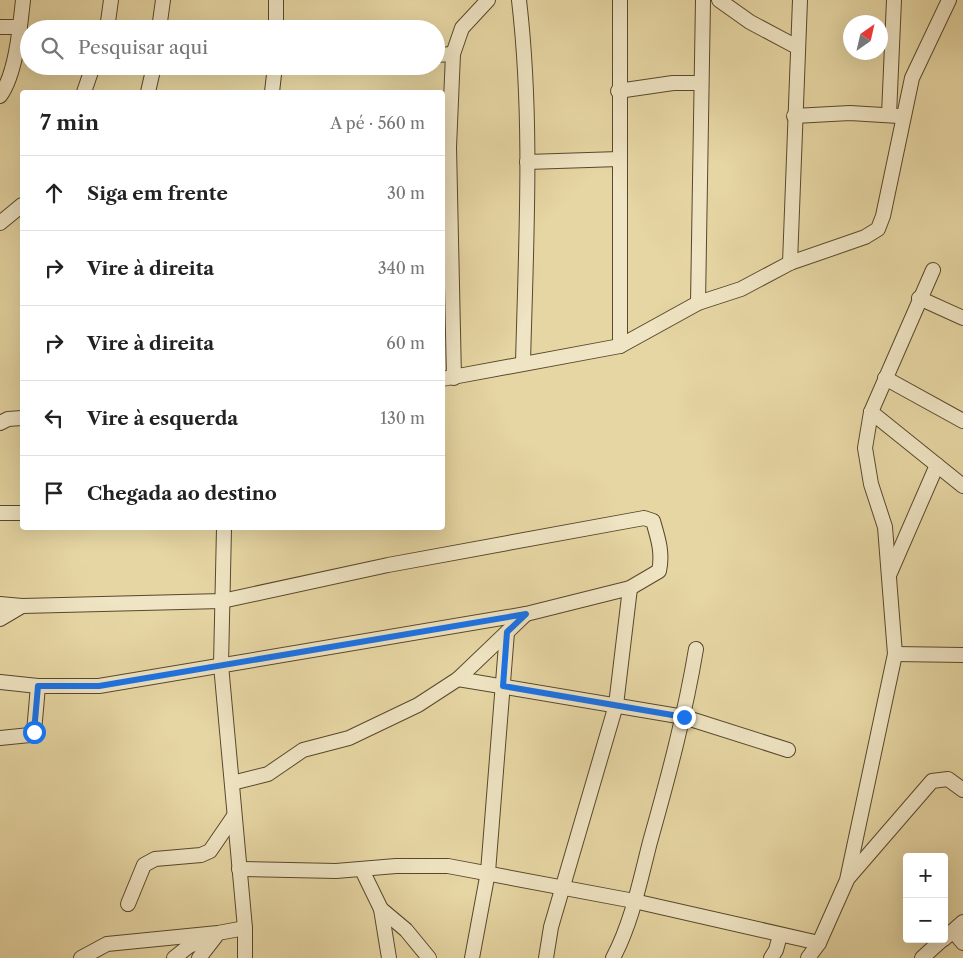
<!DOCTYPE html>
<html lang="pt">
<head>
<meta charset="utf-8">
<style>
	body { margin:0; font-family:"Libre Caslon Text",serif; background:#f2f2f2; color:#222 }
	.controls { position:absolute; right:15px; bottom:15px; display:grid; overflow:hidden; border-radius:5px; box-shadow:0 5px 20px #0002 }
	.controls button { width:45px; height:45px; display:grid; place-items:center; padding:0; border:0; border-bottom:1px solid #e0e0e0; background:#fff; color:#222; font:25px sans-serif }
	.compass { position:absolute; left:843px; top:15px; width:45px; height:45px; border-radius:50%; background:#fff; box-shadow:0 5px 20px #0002; rotate:34deg }
	.stop { position:absolute; width:15px; height:15px; margin:-11px; border:4px solid #1a73e8; border-radius:50%; background:#fff }
	.stop.end { background:#1a73e8; border-color:#fff; box-shadow:0 1px 5px #0008 }
	.list { margin:0; padding:0; list-style:none }
	h2 { display:flex; justify-content:space-between; align-items:center; height:65px; margin:0; padding:0 20px; font-size:21px }
	h2 small { font-size:16px; font-weight:400; color:#767676 }
	.list li { display:grid; grid-template-columns:32px 1fr auto; gap:15px; align-items:center; box-sizing:border-box; height:75px; padding:0 20px; border-top:1px solid #e0e0e0 }
	.list b { display:block; font-size:19px; white-space:nowrap }
	.list em { font-size:16px; font-style:normal; color:#767676 }
	.icon { flex:none; width:28px; height:28px; fill:none; stroke:currentColor; stroke-width:2; stroke-linecap:round; stroke-linejoin:round }
	.map { position:relative; flex:none; width:963px; height:958px; overflow:hidden }
	.search { position:absolute; background:#fff; box-shadow:0 5px 20px #0002; left:20px; top:20px; width:425px; height:55px; display:flex; align-items:center; gap:12px; box-sizing:border-box; padding:0 18px; border-radius:28px; color:#767676; font-size:19px }
	.panel { position:absolute; background:#fff; box-shadow:0 5px 20px #0002; left:20px; top:90px; width:425px; height:440px; border-radius:5px }
	.map>svg:first-child { display:block }
</style>
</head>
<body>
<div class="map">
<svg width="963" height="958" viewBox="0 0 963 958">
	<rect width="100%" height="100%" fill="#e6d6a3"/>
	<filter id="stains"><feTurbulence type="fractalNoise" baseFrequency=".004" numOctaves="4"/><feColorMatrix values="0 0 0 0 .2 0 0 0 0 .09 0 0 0 0 .02 0 0 0 .5 -.17"/></filter>
	<radialGradient id="worn" r=".72"><stop offset=".6" stop-color="#630" stop-opacity="0"/><stop offset="1" stop-color="#630" stop-opacity=".3"/></radialGradient>
	<g fill="none" stroke-linecap="round" stroke-linejoin="round">
		<defs>
			<g id="minor">
				<path d="M519,0C533,120 526,242 523,363"/>
				<polyline points="620,0 620,346"/>
				<polyline points="719,0 750,22 797,47"/>
				<polyline points="0,27 20,27"/>
				<polyline points="107,29 111,0"/>
				<polyline points="159,29 163,0"/>
				<polyline points="276,29 276,0"/>
				<polyline points="436,55 453,54"/>
				<polyline points="618,91 673,83 700,83"/>
				<polyline points="84,92 93,66"/>
				<polyline points="148,92 154,66"/>
				<polyline points="272,92 275,66"/>
				<path d="M0,96C16,74 20,28 23,0"/>
				<polyline points="889,115 894,0"/>
				<polyline points="794,116 850,113 899,116"/>
				<polyline points="527,162 619,159"/>
				<polyline points="0,223 22,205"/>
				<polyline points="790,263 800,0"/>
				<polyline points="919,298 963,318"/>
				<polyline points="698,303 703,0"/>
				<polyline points="454,378 449,147 453,54 462,28 488,0"/>
				<polyline points="885,378 963,421"/>
				<polyline points="442,379 620,346 698,303 741,289 790,263 865,237 878,229 883,216 912,78 949,0"/>
				<polyline points="871,412 963,486"/>
				<polyline points="0,423 8,419 22,418"/>
				<polyline points="0,513 22,513"/>
				<polyline points="224,528 221,665 245,928 245,958"/>
				<polyline points="890,573 937,465"/>
				<path d="M0,604L22,606L222,601L388,565L644,518L653,521C658,538 663,553 659,571L630,588L526,614L99,686H38L0,682"/>
				<polyline points="0,619 22,606"/>
				<polyline points="895,654 963,655"/>
				<polyline points="458,679 684,717 788,750"/>
				<polyline points="0,738 30,735 34,732 38,686"/>
				<polyline points="232,783 268,774 303,750 349,738 418,705 458,679 526,614"/>
				<polyline points="239,869 336,871 396,866 448,866 634,901 819,943"/>
				<polyline points="362,870 381,909 389,958"/>
				<polyline points="849,877 932,781 948,779 963,790"/>
				<polyline points="128,904 144,865 155,859 201,855 210,851 234,816"/>
				<polyline points="381,909 406,930 429,958"/>
				<polyline points="953,931 963,943"/>
				<polyline points="944,939 963,922"/>
				<polyline points="81,958 107,944 218,933 245,928"/>
				<polyline points="174,958 189,946 209,939"/>
				<polyline points="199,958 216,936"/>
				<polyline points="472,958 488,872 507,632"/>
				<polyline points="546,958 551,927 616,705 630,588"/>
				<path d="M613,958C632,922 640,881 650,842C668,778 685,715 696,649"/>
				<polyline points="771,958 776,950 780,935"/>
				<polyline points="808,958 819,943 847,880 895,654 885,527 871,484 865,448 871,412 933,270"/>
				<polyline points="922,958 943,939"/>
			</g>
		</defs>
		<use href="#minor" stroke="#58482c" stroke-width="16"/>
		<use href="#minor" stroke="#efe4c3" stroke-width="14"/>
	</g>
	<g fill="none" stroke-linecap="round" stroke-linejoin="round">
		<polyline stroke="#1a73e8" stroke-width="6" points="34,732 38,686 99,686 526,614 507,632 503,686 684,717"/>
	</g>
	<rect width="100%" height="100%" filter="url(#stains)"/>
	<rect width="100%" height="100%" fill="url(#worn)"/>
</svg>
<div class="controls">
<button>+</button>
<button>−</button>
</div>
<svg class="compass" viewBox="-18 -18 36 36"><path d="M0-13l5 13h-10z" fill="#e53935"/><path d="M0 13l5-13h-10z" fill="#767676"/></svg>
<div class="stop" style="left:34px;top:732px"></div>
<div class="stop end" style="left:684px;top:717px"></div>
<div class="search"><svg class="icon" aria-label="search" viewBox="0 0 24 24"><circle cx="10" cy="10" r="6"/><path d="M15 15l6 6"/></svg>Pesquisar aqui</div>
<section class="panel">
<h2>7 min<small>A pé · 560 m</small></h2>
<ul class="list">
<li><svg class="icon" aria-label="ahead" viewBox="0 0 24 24"><path d="M12 20V5M6 11l6-6 6 6"/></svg><div><b>Siga em frente</b></div><em>30 m</em></li>
<li><svg class="icon" aria-label="right" viewBox="0 0 24 24"><path d="M7 20v-9h11M14 6l5 5-5 5"/></svg><div><b>Vire à direita</b></div><em>340 m</em></li>
<li><svg class="icon" aria-label="right" viewBox="0 0 24 24"><path d="M7 20v-9h11M14 6l5 5-5 5"/></svg><div><b>Vire à direita</b></div><em>60 m</em></li>
<li><svg class="icon" aria-label="left" viewBox="0 0 24 24"><path d="M17 20v-9H6M10 6l-5 5 5 5"/></svg><div><b>Vire à esquerda</b></div><em>130 m</em></li>
<li><svg class="icon" aria-label="arrive" viewBox="0 0 24 24"><path d="M6 21V4h12l-3 4 3 4H6"/></svg><div><b>Chegada ao destino</b></div></li>
</ul>
</section>
</div>
</body>
</html>
